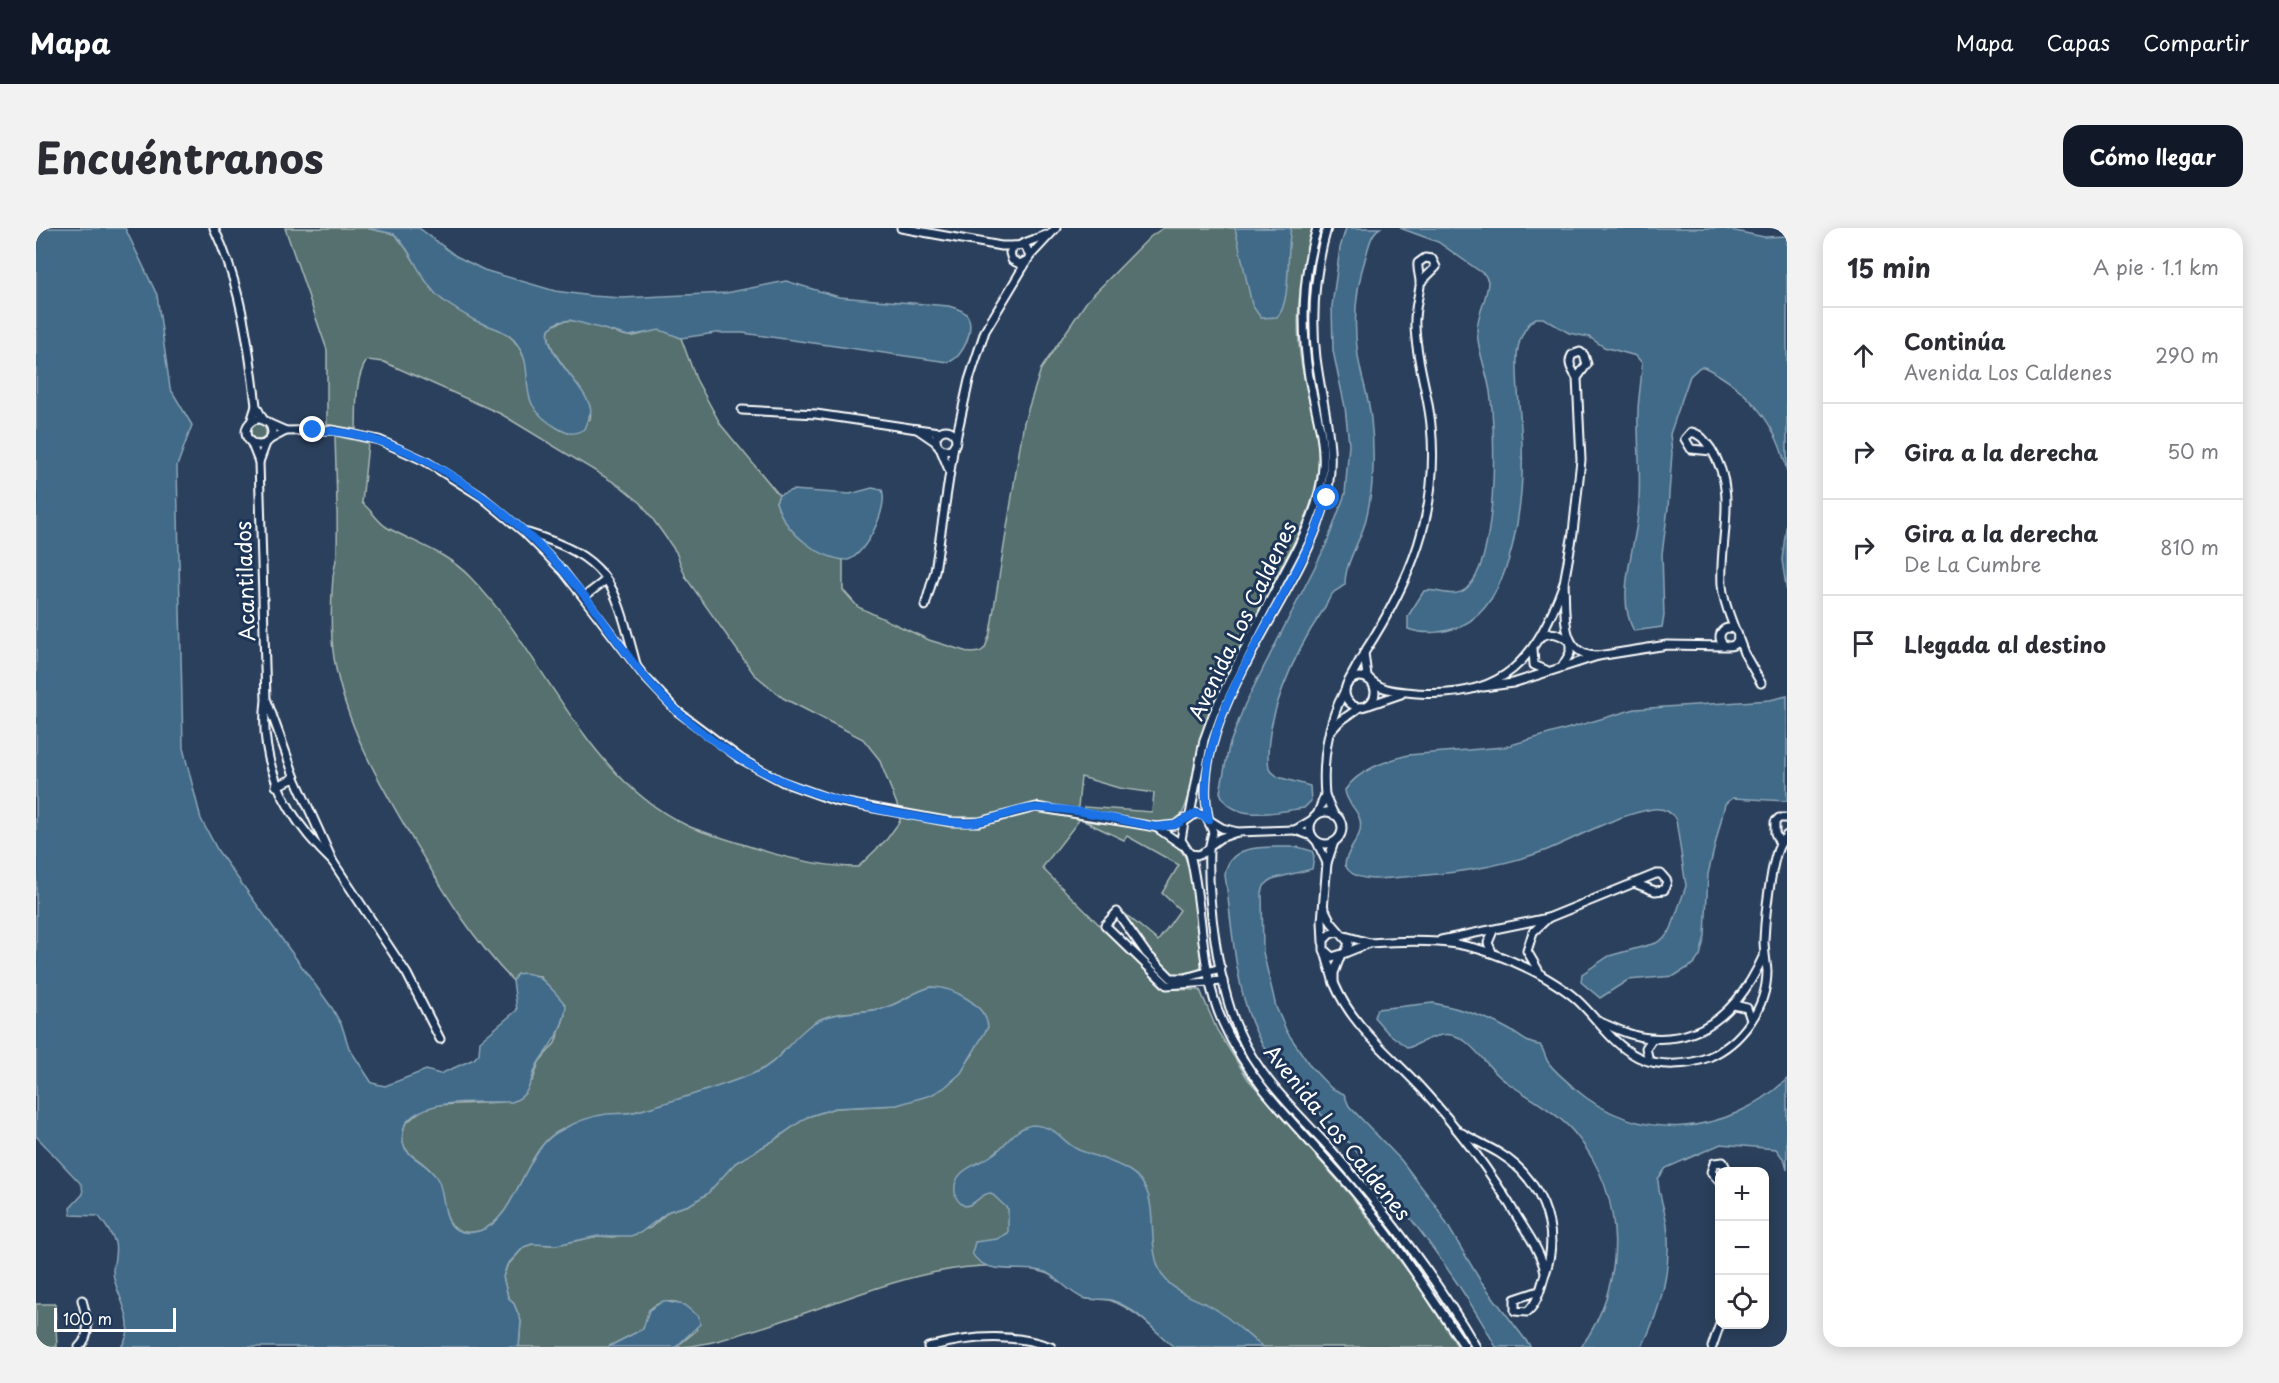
<!DOCTYPE html>
<html lang="es">
<head>
<meta charset="utf-8">
<style>
	body { margin:0; font-family:"Playpen Sans",sans-serif; background:#f2f2f3; color:#2b2b33 }
	.controls { position:absolute; right:18px; bottom:18px; display:grid; overflow:hidden; border-radius:12px; box-shadow:0 3px 15px #0003 }
	.controls button { width:54px; height:54px; display:grid; place-items:center; padding:0; border:0; border-bottom:2px solid #e1e1e2; background:#fff; color:#2b2b33; font:30px sans-serif }
	.scale { position:absolute; left:18px; bottom:15px; width:122px; box-sizing:border-box; padding-left:6px; border:3px solid #fff; border-top:0; font-size:16px; line-height:21px; white-space:nowrap; color:#fff; -webkit-text-stroke:4px #1d3557; paint-order:stroke }
	.stop { position:absolute; width:18px; height:18px; margin:-14px; border:4px solid #1a73e8; border-radius:50%; background:#fff }
	.stop.end { background:#1a73e8; border-color:#fff; box-shadow:0 2px 6px #0008 }
	.list { margin:0; padding:0; list-style:none }
	h2 { display:flex; justify-content:space-between; align-items:center; height:78px; margin:0; padding:0 24px; font-size:26px }
	h2 small { font-size:20px; font-weight:400; color:#7c7c81 }
	.list li { display:grid; grid-template-columns:39px 1fr auto; gap:18px; align-items:center; box-sizing:border-box; height:96px; padding:0 24px; border-top:2px solid #e1e1e2 }
	.list b { display:block; font-size:22px; white-space:nowrap }
	.list p { margin:0; font-size:20px; white-space:nowrap; color:#7c7c81 }
	.list em { font-size:20px; font-style:normal; color:#7c7c81 }
	.icon { flex:none; width:33px; height:33px; fill:none; stroke:currentColor; stroke-width:2; stroke-linecap:round; stroke-linejoin:round }
	.map { position:relative; flex:none; width:1751px; height:1119px; overflow:hidden; border-radius:18px }
	header { display:flex; align-items:center; gap:36px; box-sizing:border-box; height:84px; padding:0 30px; background:#111827; color:#fff }
	header strong { font-size:28px }
	nav { display:flex; gap:33px; margin-inline-start:auto; font-size:21px }
	.intro { display:flex; align-items:center; justify-content:space-between; box-sizing:border-box; height:144px; padding:0 36px }
	h1 { margin:0; font-size:42px }
	.button { padding:15px 27px; border-radius:18px; background:#111827; color:#fff; font-size:21px; font-weight:700 }
	main { display:flex; gap:36px; padding:0 36px }
	aside { flex:1; background:#fff; border-radius:18px; box-shadow:0 3px 15px #0003 }
	.map>svg:first-child { display:block }
</style>
</head>
<body>
<header>
<strong>Mapa</strong>
<nav><a>Mapa</a><a>Capas</a><a>Compartir</a></nav>
</header>
<div class="intro"><h1>Encuéntranos</h1><a class="button">Cómo llegar</a></div>
<main>
<div class="map">
<svg width="1751" height="1119" viewBox="0 0 1751 1119">
	<rect width="100%" height="100%" fill="#2b405c"/>
	<filter id="ink" filterUnits="userSpaceOnUse"><feTurbulence type="fractalNoise" baseFrequency=".0167" numOctaves="2"/><feDisplacementMap in="SourceGraphic" scale="12" xChannelSelector="R" yChannelSelector="G"/><feConvolveMatrix kernelMatrix="1 2 1 2 8 2 1 2 1" color-interpolation-filters="sRGB"/></filter>
	<g filter="url(#ink)">
		<g fill="#55706e" stroke="#aab8b6" stroke-width="1.5">
			<path d="M249,0H330L358,6C378,24 385,55 407,72C427,87 467,98 479,114C505,147 482,183 532,205L554,191C561,166 506,127 513,101C536,80 566,104 592,108C604,110 617,99 629,102C634,104 640,108 645,110L660,151L685,197L743,267L740,274C751,304 777,324 807,332V362L822,379L893,412L935,425L944,424L949,420L954,405L988,194L1005,141L1051,73L1114,9L1127,0H1277C1264,44 1258,94 1266,139C1273,173 1285,206 1282,242C1278,282 1257,316 1239,351C1215,398 1190,444 1171,494C1162,515 1155,583 1141,592C1123,603 1069,586 1047,582L1048,579L1116,584L1118,565L1083,560L1045,549L1041,589L1044,591L1006,640L1128,761L1164,762L1181,802L1212,851L1317,970L1382,1057L1422,1119H1138C1117,1101 1102,1083 1076,1073C1067,1069 1054,1074 1045,1069C1031,1062 1022,1048 1007,1044C914,1018 800,1079 711,1104C688,1111 664,1119 640,1119L661,1102L640,1074C629,1073 621,1074 613,1082L607,1101L572,1119H483L485,1093L478,1076L472,1069L467,1049L471,1038L488,1019L496,1016L520,1017L562,1008L577,1009L614,1000L633,983L653,977L671,966L699,935L735,914L771,889L799,880L861,877L917,853L937,826L930,771L896,759C880,762 867,774 851,779C826,787 799,780 776,796C753,813 744,836 714,847C678,861 640,874 602,883C571,891 550,886 520,905C487,925 480,993 443,1003C403,1013 411,970 399,949C386,926 358,930 369,896L387,881L399,877L467,874L497,852L503,834L519,815L529,787L504,748L481,746L477,753C436,711 407,662 377,612C343,554 310,499 298,430C294,404 295,375 297,349C298,340 301,331 301,322C302,284 300,246 299,208L332,215L326,275C336,282 342,295 352,300C381,316 410,324 434,349C510,426 547,548 650,597C667,605 688,610 706,616C742,628 784,639 822,639L851,611L864,593L862,579L843,531L827,511L747,470L718,446L650,350L640,324L626,304L605,275L584,258L465,186L348,134L331,132C318,152 321,178 320,201L291,197V122Z"/>
			<circle cx="222" cy="204" r="8"/>
			<path d="M1048,593C1080,597 1132,596 1149,629C1156,643 1157,659 1159,674C1162,696 1165,718 1165,739L1160,745C1154,746 1147,748 1141,748C1123,745 1097,699 1087,684L1122,713L1144,682L1126,665L1143,637L1091,608L1088,612Z"/>
			<polygon points="0,1076 19,1076 21,1119 0,1119"/>
		</g>
		<g fill="#416b88" stroke="#8da6b8" stroke-width="1.5">
			<path d="M0,0H89L121,67L134,160L156,197L141,238L147,520L165,591L182,623L296,780L306,798L313,820L336,855L349,858L390,842L404,846L438,831L443,826L444,813L481,782L477,753L481,746C504,741 516,762 530,777C529,798 516,815 504,832C493,848 498,866 476,874C444,875 390,868 369,896C357,931 389,928 402,952C412,972 402,1013 443,1003C480,993 487,925 520,905C535,896 553,888 571,886C581,885 592,886 602,883C640,872 677,861 714,847C746,835 752,812 776,796C799,781 826,787 851,779C867,774 880,762 896,759C917,759 950,777 952,799L925,845L908,860L895,867L861,877L799,880L771,889L735,914L699,935L671,966L653,977L633,983L604,1005L594,1008H562L520,1017L496,1016L488,1019L471,1037L467,1049L472,1069L478,1076L485,1093L483,1119H85C105,1093 76,1064 77,1042C78,1034 81,1023 79,1015C78,1010 66,991 62,988L35,987L34,980L47,966L46,957L0,908Z"/>
			<path d="M330,0H383L420,28L448,42L519,63L556,68L586,70L690,65L750,53L803,69L913,78C918,80 926,81 930,86C941,98 927,131 912,134L707,105H680L645,110L624,102L593,108L534,92L522,94L513,101C506,126 553,160 555,183L548,201C539,207 532,206 523,201C471,172 506,145 478,112C467,100 452,99 438,92C426,85 413,78 403,69C384,52 377,23 358,6Z"/>
			<path d="M1199,0H1255C1250,23 1256,75 1241,89L1225,90L1216,77Z"/>
			<path d="M1310,0H1344C1335,5 1333,18 1330,28C1320,59 1317,95 1322,128C1325,149 1333,169 1335,191C1339,226 1338,261 1329,295C1323,316 1309,335 1309,356C1306,360 1302,361 1298,364C1293,369 1290,378 1286,384C1260,422 1226,494 1233,541L1242,549L1274,558L1275,573L1268,580L1261,581C1237,585 1194,594 1184,564L1193,518L1209,476L1290,317L1309,266L1313,216L1309,179L1297,123L1296,78L1304,20Z"/>
			<path d="M1364,0H1685L1728,9L1751,8V244C1742,196 1711,160 1668,139H1664L1654,148L1634,206L1636,225L1632,280L1626,326L1628,388L1626,399L1598,403C1579,369 1599,322 1602,286C1606,251 1601,216 1602,181C1603,165 1606,150 1606,135L1600,128L1568,119L1553,109L1533,105L1507,90H1500C1488,97 1481,116 1481,130C1480,158 1485,188 1486,216C1488,268 1479,374 1425,398C1409,405 1388,407 1372,401V388L1388,363C1401,360 1418,372 1431,360C1462,333 1460,203 1454,164C1451,143 1441,122 1441,101C1442,84 1452,69 1452,53L1449,47L1402,14Z"/>
			<path d="M836,260L846,262C853,279 830,326 812,332C782,331 748,303 740,274L743,267L756,262L814,266Z"/>
			<polygon points="1751,292 1751,365 1746,332"/>
			<path d="M1751,468V573L1697,570L1689,576L1672,646L1669,708L1664,728L1658,736L1638,748L1592,752L1564,770L1545,754L1546,746L1573,728L1620,715L1629,709L1635,701L1650,658L1640,592C1635,583 1628,580 1617,581C1580,587 1545,608 1511,622C1462,640 1419,645 1368,649C1350,650 1318,657 1309,637C1310,620 1328,611 1324,592C1321,580 1310,575 1309,562C1322,542 1350,533 1372,527L1468,519L1599,481L1734,472Z"/>
			<path d="M1262,619L1276,623L1278,628L1276,641L1236,651L1228,658L1226,665L1227,724L1240,779L1251,804L1275,839L1295,860L1308,866L1313,878L1365,932L1400,978L1444,1052L1495,1119H1460C1422,1049 1371,983 1319,922C1284,881 1237,848 1216,795C1198,749 1196,696 1189,647C1193,612 1236,620 1262,619Z"/>
			<path d="M1397,775C1422,780 1447,787 1470,800C1482,806 1490,816 1504,817C1508,822 1509,829 1512,834C1518,843 1530,852 1538,860C1602,916 1690,909 1751,851V942L1749,933L1740,921L1685,916L1630,940L1622,951C1622,966 1629,981 1631,997C1636,1041 1625,1080 1606,1119H1545C1591,1056 1590,969 1541,908C1522,884 1493,870 1469,853C1449,840 1433,802 1406,807C1393,809 1383,816 1372,820L1351,804L1338,789L1341,781Z"/>
			<path d="M996,897C1025,899 1023,913 1043,922C1060,929 1078,933 1094,943C1130,965 1106,1017 1127,1048C1139,1066 1164,1071 1181,1082C1197,1093 1211,1107 1227,1119H1138C1117,1102 1102,1081 1075,1072C1066,1070 1056,1073 1047,1070C1033,1065 1023,1050 1009,1044C986,1037 948,1049 936,1025L939,1014L961,1011L972,1005V981L955,965C944,965 941,977 929,978C923,975 919,970 919,964C916,941 943,937 956,927C971,917 978,900 996,897Z"/>
			<polygon points="627,1073 648,1077 663,1089 664,1096 640,1119 572,1119 607,1101 613,1082"/>
		</g>
		<g fill="none" stroke-linecap="round" stroke-linejoin="round">
			<defs>
				<g id="minor">
					<path d="M178,0C205,57 213,117 220,178"/>
					<polyline points="865,0 965,18 978,18"/>
					<polyline points="986,16 1010,7"/>
					<polyline points="994,28 1020,0"/>
					<polyline points="706,182 780,186 881,201"/>
					<circle cx="223" cy="204" r="13"/>
					<polyline points="215,194 220,178 228,193"/>
					<circle cx="910" cy="212" r="10"/>
					<polyline points="250,203 297,202 343,212 389,233 446,269 488,304 527,343 608,448 641,483 705,531 747,554 800,573 915,594 943,594 1000,579 1120,599"/>
					<polyline points="920,211 933,152 949,103 994,28 989,17 978,18 974,25 976,32 984,36 990,33"/>
					<polyline points="233,212 250,203 234,196"/>
					<polyline points="215,214 223,234 230,215"/>
					<polyline points="900,214 881,201 903,204"/>
					<polyline points="904,220 913,242"/>
					<path d="M1676,223L1655,221L1649,211L1655,204C1665,206 1669,213 1675,221C1703,264 1683,310 1686,357C1687,373 1694,388 1699,402"/>
					<path d="M223,234L230,472C222,537 251,590 297,634"/>
					<path d="M492,305C576,330 579,358 600,436"/>
					<path d="M1528,355L1537,305L1545,232L1541,150C1536,142 1531,135 1536,127L1544,124L1548,127L1551,136L1541,150"/>
					<polyline points="549,368 570,352"/>
					<polyline points="889,378 899,343 918,217"/>
					<circle cx="1693" cy="409" r="9"/>
					<path d="M1505,409C1515,402 1525,406 1534,414V425L1527,437"/>
					<polyline points="1702,409 1708,425 1725,455"/>
					<polyline points="1497,421 1498,437 1510,442"/>
					<path d="M1328,425C1374,354 1404,284 1395,197C1392,164 1380,132 1379,98C1378,84 1382,72 1384,58C1385,50 1381,43 1382,35L1389,30L1396,31L1400,39L1384,55"/>
					<polyline points="1562,428 1631,417 1689,418"/>
					<circle cx="1324" cy="464" r="15"/>
					<path d="M1311,456L1328,425L1331,448C1344,464 1362,463 1381,465C1468,471 1500,432 1528,355C1530,384 1523,428 1562,428L1477,455L1447,459"/>
					<polyline points="231,473 259,550 297,634 371,746 404,811"/>
					<polyline points="1333,477 1365,466"/>
					<polyline points="1295,503 1303,494 1324,479"/>
					<polyline points="240,558 259,550"/>
					<path d="M1289,567C1286,532 1292,494 1308,464"/>
					<circle cx="1290" cy="600" r="16"/>
					<polygon points="1160,585 1170,588 1177,604 1173,621 1163,627 1154,626 1145,612 1148,594"/>
					<path d="M1154,587L1168,512L1177,487C1196,443 1219,400 1242,357C1261,320 1285,282 1287,239C1289,208 1278,179 1273,149C1265,101 1266,47 1281,0"/>
					<polyline points="1281,587 1289,567 1298,587"/>
					<polyline points="1276,592 1259,602 1276,608"/>
					<polyline points="1201,604 1259,602"/>
					<polyline points="1281,614 1291,635 1298,614"/>
					<polyline points="1743,614 1739,605 1739,594 1743,590 1751,590"/>
					<path d="M1176,616L1184,610L1201,604L1186,600L1173,592C1149,492 1259,376 1287,282C1304,225 1287,186 1280,130C1275,87 1279,42 1291,0"/>
					<polyline points="1146,617 1120,599 1139,597 1148,591"/>
					<path d="M1173,621C1171,673 1182,757 1203,804C1224,852 1263,886 1298,925C1350,985 1400,1050 1440,1119"/>
					<path d="M1154,626C1168,681 1163,743 1187,795C1216,861 1273,909 1318,963C1359,1012 1393,1066 1429,1119"/>
					<polyline points="1288,680 1295,694 1313,715 1309,725 1296,729 1288,722 1288,712 1294,706 1302,704"/>
					<polyline points="1512,690 1620,646 1625,646 1631,653 1628,662 1619,663 1598,655"/>
					<polyline points="1287,714 1286,693 1291,635"/>
					<path d="M1334,715C1406,710 1440,713 1505,747L1491,723L1497,704L1512,690L1405,712"/>
					<polyline points="1289,724 1298,755 1298,745 1304,729"/>
					<polyline points="1456,724 1452,715 1457,703"/>
					<polyline points="1309,725 1334,715 1309,708"/>
					<polyline points="1185,740 1149,750 1135,750 1110,725 1081,684 1069,697 1131,757 1187,753"/>
					<path d="M1505,747C1517,754 1529,761 1539,770C1561,789 1574,815 1602,829C1623,839 1651,838 1673,829C1705,815 1731,780 1731,743C1730,733 1728,722 1728,712C1729,689 1732,666 1736,644C1739,630 1741,617 1751,607"/>
					<path d="M1298,755C1317,800 1353,825 1385,860C1421,899 1453,941 1480,987C1491,1005 1505,1024 1509,1044"/>
					<polyline points="1698,777 1711,780 1715,792"/>
					<path d="M1562,793C1579,800 1596,809 1614,810C1672,815 1707,774 1728,727"/>
					<polyline points="1613,833 1610,820 1616,811"/>
					<path d="M1426,905C1438,912 1451,918 1463,925C1503,949 1525,998 1510,1043C1505,1057 1503,1074 1491,1084L1479,1083V1071L1503,1063"/>
					<polyline points="1684,954 1675,944 1678,935 1687,934 1692,944"/>
					<path d="M43,1119C57,1106 50,1088 46,1072"/>
					<path d="M892,1119C933,1108 975,1104 1015,1119"/>
					<polyline points="1676,1119 1684,1096"/>
				</g>
			</defs>
			<use href="#minor" stroke="#fff" stroke-width="11"/>
			<use href="#minor" stroke="#1d3557" stroke-width="7"/>
		</g>
	</g>
	<g fill="none" stroke-linecap="round" stroke-linejoin="round" filter="url(#ink)">
		<path stroke="#1a73e8" stroke-width="8" d="M277,202C382,203 485,289 548,367C569,393 586,422 607,447C640,487 681,519 726,543C773,568 825,579 877,588C895,591 913,595 931,595C956,595 978,579 1003,580C1042,580 1082,592 1120,599L1139,597L1160,585L1173,592C1149,491 1264,367 1291,270"/>
	</g>
	<g text-anchor="middle" stroke-width="6" stroke-linejoin="round" paint-order="stroke">
		<g font-size="21" fill="#fff" stroke="#1d3557">
			<text transform="translate(210 353) rotate(-92)" y="7">Acantilados</text>
			<text transform="translate(1207 393) rotate(-64)" y="7">Avenida Los Caldenes</text>
			<text transform="translate(1301 905) rotate(51)" y="7">Avenida Los Caldenes</text>
		</g>
	</g>
</svg>
<div class="controls">
<button>+</button>
<button>−</button>
<button><svg class="icon" aria-label="locate" viewBox="0 0 24 24"><circle cx="12" cy="12" r="6"/><path d="M12 2v4M12 18v4M2 12h4M18 12h4"/></svg></button>
</div>
<div class="scale">100 m</div>
<div class="stop" style="left:1291px;top:270px"></div>
<div class="stop end" style="left:277px;top:202px"></div>
</div>
<aside>
<h2>15 min<small>A pie · 1.1 km</small></h2>
<ul class="list">
<li><svg class="icon" aria-label="ahead" viewBox="0 0 24 24"><path d="M12 20V5M6 11l6-6 6 6"/></svg><div><b>Continúa</b><p>Avenida Los Caldenes</p></div><em>290 m</em></li>
<li><svg class="icon" aria-label="right" viewBox="0 0 24 24"><path d="M7 20v-9h11M14 6l5 5-5 5"/></svg><div><b>Gira a la derecha</b></div><em>50 m</em></li>
<li><svg class="icon" aria-label="right" viewBox="0 0 24 24"><path d="M7 20v-9h11M14 6l5 5-5 5"/></svg><div><b>Gira a la derecha</b><p>De La Cumbre</p></div><em>810 m</em></li>
<li><svg class="icon" aria-label="arrive" viewBox="0 0 24 24"><path d="M6 21V4h12l-3 4 3 4H6"/></svg><div><b>Llegada al destino</b></div></li>
</ul>
</aside>
</main>
</body>
</html>
